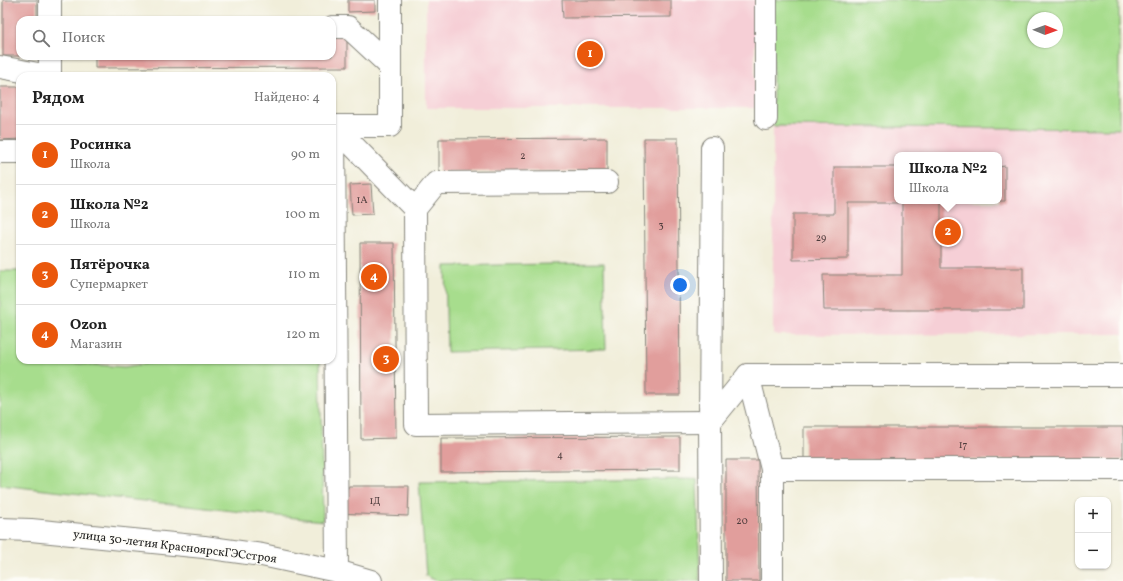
<!DOCTYPE html>
<html lang="ru">
<head>
<meta charset="utf-8">
<style>
	body { margin:0; font-family:Vollkorn,serif; background:#f6f6f6; color:#222 }
	.controls { position:absolute; right:12px; bottom:12px; display:grid; overflow:hidden; border-radius:8px; box-shadow:0 1px 3px #0004 }
	.controls button { width:36px; height:36px; display:grid; place-items:center; padding:0; border:0; border-bottom:1px solid #e0e0e0; background:#fff; color:#222; font:20px sans-serif }
	.compass { position:absolute; left:1027px; top:12px; width:36px; height:36px; border-radius:50%; background:#fff; box-shadow:0 1px 3px #0004; rotate:91deg }
	.you { position:absolute; left:680px; top:285px; width:14px; height:14px; margin:-10px; border:3px solid #fff; border-radius:50%; background:#1a73e8; box-shadow:0 0 0 6px #1a73e833 }
	.badge { display:grid; place-items:center; width:26px; height:26px; border-radius:50%; background:#ea580c; color:#fff; font-size:13px; font-weight:700 }
	.pin { position:absolute; translate:-50% -50%; border:2px solid #fff; box-shadow:0 1px 4px #0006 }
	.popup { position:absolute; left:894px; top:152px; width:108px; height:52px; box-sizing:border-box; display:grid; place-content:center; border-radius:8px; background:#fff; filter:drop-shadow(0 1px 3px #0005); font-size:13px; white-space:nowrap; color:#767676 }
	.popup b { font-size:15px; color:#222 }
	.popup::after { content:''; position:absolute; left:50%; top:100%; margin-left:-8px; border:8px solid transparent; border-top-color:#fff }
	.list { margin:0; padding:0; list-style:none }
	h2 { display:flex; justify-content:space-between; align-items:center; height:52px; margin:0; padding:0 16px; font-size:17px }
	h2 small { font-size:13px; font-weight:400; color:#767676 }
	.list li { display:grid; grid-template-columns:26px 1fr auto; gap:12px; align-items:center; box-sizing:border-box; height:60px; padding:0 16px; border-top:1px solid #e0e0e0 }
	.list b { display:block; font-size:15px; white-space:nowrap }
	.list p { margin:0; font-size:13px; white-space:nowrap; color:#767676 }
	.list em { font-size:13px; font-style:normal; color:#767676 }
	.icon { flex:none; width:22px; height:22px; fill:none; stroke:currentColor; stroke-width:2; stroke-linecap:round; stroke-linejoin:round }
	.map { position:relative; flex:none; width:1123px; height:581px; overflow:hidden }
	.search { position:absolute; background:#fff; box-shadow:0 1px 3px #0004; left:16px; top:16px; width:320px; height:44px; display:flex; align-items:center; gap:10px; box-sizing:border-box; padding:0 14px; border-radius:12px; color:#767676; font-size:15px }
	.panel { position:absolute; background:#fff; box-shadow:0 1px 3px #0004; left:16px; top:72px; width:320px; height:292px; border-radius:12px }
	.map>svg:first-child { display:block }
</style>
</head>
<body>
<div class="map">
<svg width="1123" height="581" viewBox="0 0 1123 581">
	<rect width="100%" height="100%" fill="#fdfcf7"/>
	<filter id="ink" filterUnits="userSpaceOnUse"><feTurbulence type="fractalNoise" baseFrequency=".025" numOctaves="2"/><feDisplacementMap in="SourceGraphic" scale="8" xChannelSelector="R" yChannelSelector="G"/><feConvolveMatrix kernelMatrix="1 2 1 2 8 2 1 2 1" color-interpolation-filters="sRGB"/></filter>
	<filter id="wash" filterUnits="userSpaceOnUse"><feTurbulence type="fractalNoise" baseFrequency=".012" numOctaves="4" result="noise"/><feDisplacementMap in="SourceGraphic" scale="16" xChannelSelector="R" yChannelSelector="G"/><feGaussianBlur stdDeviation="0.9" result="paint"/><feColorMatrix in="noise" values="0 0 0 0 0 0 0 0 0 0 0 0 0 0 0 0 0 1.4 0 .05"/><feComposite in="paint" operator="in"/></filter>
	<g filter="url(#wash)">
		<rect width="100%" height="100%" fill="#f1eeda"/>
		<g fill="#f6cfd6" fill-rule="evenodd">
			<rect x="426" y="0" width="329" height="108"/>
			<path d="M773,0H1119V129H1123V334L773,335ZM1033,18H1057V42H1033ZM897,155H999V201H897Z"/>
		</g>
		<g fill="#a7dd8d" stroke="#627c54" fill-rule="evenodd">
			<path d="M773,0H1119V129L773,126ZM1033,18H1057V42H1033Z"/>
			<polygon points="604,263 606,349 447,352 445,266"/>
			<polygon points="0,271 20,271 20,360 38,360 124,367 170,360 320,360 323,521 0,485"/>
			<polygon points="697,479 700,581 437,581 426,576 419,482"/>
		</g>
		<g id="blocks">
			<g fill="#e19e9c">
				<polygon points="3,0 37,0 37,20 20,20 20,56 3,56"/>
				<polygon points="348,0 375,0 375,11 348,12"/>
				<polygon points="562,0 671,0 671,17 563,18"/>
				<polygon points="332,35 347,35 347,67 95,68 95,56 332,56"/>
				<polygon points="0,87 20,87 20,139 0,140"/>
				<polygon points="607,138 607,171 439,172 439,139"/>
				<polygon points="644,138 678,138 680,395 646,395"/>
				<polygon points="1005,166 1005,201 999,201 999,167"/>
				<polygon points="834,167 897,167 897,201 941,201 941,268 1023,268 1023,310 824,310 823,275 902,275 902,203 848,203 848,259 793,260 793,214 834,214"/>
				<polygon points="371,184 373,214 352,215 350,185"/>
				<polygon points="360,243 394,243 396,438 361,439"/>
				<rect x="804" y="427" width="319" height="33"/>
				<polygon points="680,437 680,470 441,472 441,438"/>
				<polygon points="726,460 758,460 759,581 726,581"/>
				<polygon points="349,486 409,486 408,516 336,513"/>
			</g>
		</g>
	</g>
	<g filter="url(#ink)">
		<use href="#blocks" fill-opacity="0" stroke="#86857b" stroke-width="1"/>
		<g fill="none" stroke-linecap="round" stroke-linejoin="round">
			<defs>
				<g id="minor">
					<polyline points="50,0 50,20"/>
					<polyline points="766,0 766,119"/>
					<polyline points="332,27 348,27 390,66"/>
					<polyline points="50,56 50,76"/>
					<polyline points="0,67 49,76"/>
					<polyline points="332,126 390,126 390,0"/>
					<polyline points="334,126 415,209 416,424 710,422"/>
					<polyline points="334,126 337,571"/>
					<polyline points="0,152 20,152"/>
					<polyline points="415,209 436,183 607,182"/>
					<polyline points="748,375 772,469"/>
					<polyline points="710,422 748,375 1123,375"/>
					<polyline points="711,581 710,422 712,148"/>
					<polyline points="772,581 772,469 1123,469"/>
				</g>
				<polyline id="major" points="0,529 31,530 204,547 262,555 337,571 371,581"/>
			</defs>
			<use href="#minor" stroke="#86857b" stroke-width="24"/>
			<use href="#major" stroke="#86857b" stroke-width="24"/>
			<use href="#minor" stroke="#fff" stroke-width="22"/>
			<use href="#major" stroke="#fff" stroke-width="22"/>
		</g>
	</g>
	<g text-anchor="middle" stroke-width="3" stroke-linejoin="round" paint-order="stroke">
		<g font-size="10" fill="#4d3c3c">
			<text x="523" y="159">2</text>
			<text x="362" y="203">1А</text>
			<text x="661" y="228">3</text>
			<text x="821" y="241">29</text>
			<text x="963" y="448">17</text>
			<text x="560" y="458">4</text>
			<text x="375" y="504">1Д</text>
			<text x="742" y="524">20</text>
		</g>
		<g font-size="12" fill="#1c1c1c" stroke="#fdfcf7">
			<text transform="translate(175 546) rotate(7)" y="4">улица 30-летия КрасноярскГЭСстроя</text>
		</g>
	</g>
</svg>
<div class="controls">
<button>+</button>
<button>−</button>
</div>
<svg class="compass" viewBox="-18 -18 36 36"><path d="M0-13l5 13h-10z" fill="#e53935"/><path d="M0 13l5-13h-10z" fill="#767676"/></svg>
<div class="you"></div>
<div class="pin badge" style="left:590px;top:54px">1</div>
<div class="pin badge" style="left:948px;top:232px">2</div>
<div class="popup"><b>Школа №2</b>Школа</div>
<div class="pin badge" style="left:386px;top:359px">3</div>
<div class="pin badge" style="left:374px;top:277px">4</div>
<div class="search"><svg class="icon" aria-label="search" viewBox="0 0 24 24"><circle cx="10" cy="10" r="6"/><path d="M15 15l6 6"/></svg>Поиск</div>
<section class="panel">
<h2>Рядом<small>Найдено: 4</small></h2>
<ul class="list">
<li><span class="badge">1</span><div><b>Росинка</b><p>Школа</p></div><em>90 m</em></li>
<li><span class="badge">2</span><div><b>Школа №2</b><p>Школа</p></div><em>100 m</em></li>
<li><span class="badge">3</span><div><b>Пятёрочка</b><p>Супермаркет</p></div><em>110 m</em></li>
<li><span class="badge">4</span><div><b>Ozon</b><p>Магазин</p></div><em>120 m</em></li>
</ul>
</section>
</div>
</body>
</html>
